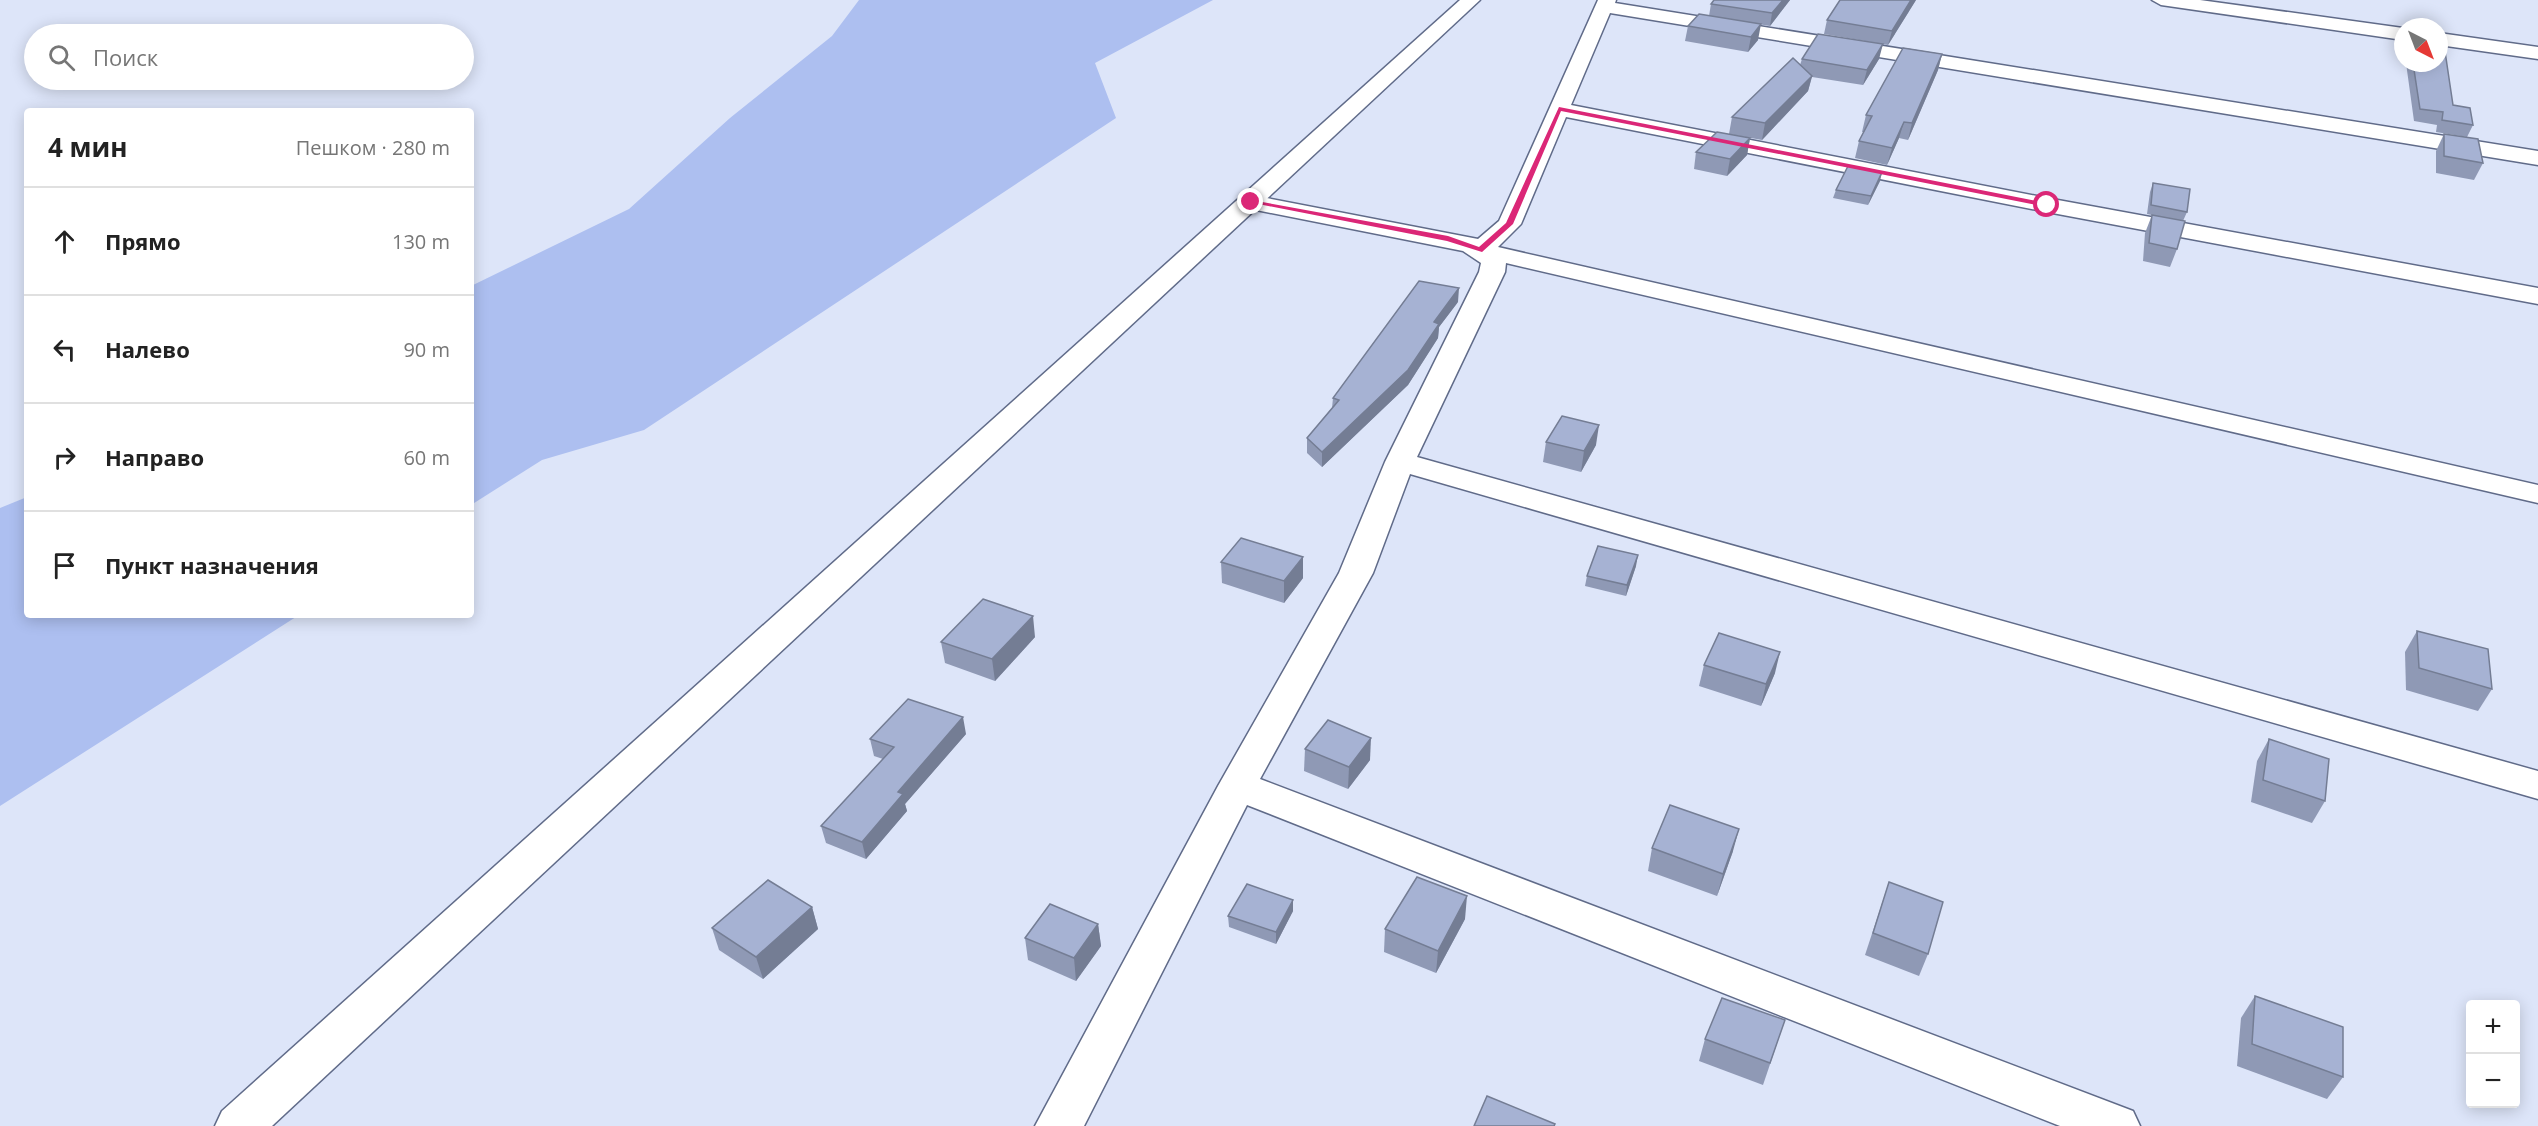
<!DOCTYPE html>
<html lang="ru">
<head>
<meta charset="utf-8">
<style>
	body { margin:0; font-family:"Open Sans",sans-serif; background:#f6f6f6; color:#222 }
	.controls { position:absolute; right:18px; bottom:18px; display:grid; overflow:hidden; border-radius:6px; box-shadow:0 3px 15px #0003 }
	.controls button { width:54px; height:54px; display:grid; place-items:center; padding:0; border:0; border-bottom:2px solid #e0e0e0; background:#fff; color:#222; font:30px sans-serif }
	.compass { position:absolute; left:2394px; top:18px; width:54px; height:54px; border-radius:50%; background:#fff; box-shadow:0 3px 15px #0003; rotate:138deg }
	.stop { position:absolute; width:18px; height:18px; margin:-14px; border:4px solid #db2777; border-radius:50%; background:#fff }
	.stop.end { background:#db2777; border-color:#fff; box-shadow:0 2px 6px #0008 }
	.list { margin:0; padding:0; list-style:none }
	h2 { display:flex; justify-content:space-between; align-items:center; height:78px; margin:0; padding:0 24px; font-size:26px }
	h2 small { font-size:20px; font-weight:400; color:#767676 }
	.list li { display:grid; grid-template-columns:39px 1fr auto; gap:18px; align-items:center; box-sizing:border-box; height:108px; padding:0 24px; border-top:2px solid #e0e0e0 }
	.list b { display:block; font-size:22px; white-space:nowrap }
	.list em { font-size:20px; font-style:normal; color:#767676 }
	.icon { flex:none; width:33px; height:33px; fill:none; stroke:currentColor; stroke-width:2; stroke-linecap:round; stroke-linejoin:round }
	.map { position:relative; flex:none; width:2538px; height:1126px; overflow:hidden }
	.search { position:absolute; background:#fff; box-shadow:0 3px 15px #0003; left:24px; top:24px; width:450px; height:66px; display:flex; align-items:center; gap:15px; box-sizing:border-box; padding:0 21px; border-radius:33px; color:#767676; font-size:22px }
	.panel { position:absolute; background:#fff; box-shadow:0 3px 15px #0003; left:24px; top:108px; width:450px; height:510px; border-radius:6px }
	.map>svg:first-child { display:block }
</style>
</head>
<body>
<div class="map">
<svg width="2538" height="1126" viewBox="0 0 2538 1126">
	<rect width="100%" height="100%" fill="#dde5f9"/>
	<g fill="#adbff0">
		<polygon points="859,0 1213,0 1095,63 1116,118 644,430 542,460 471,505 471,286 629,209 730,118 832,36"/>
		<polygon points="27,497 27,615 299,615 0,806 0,508"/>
	</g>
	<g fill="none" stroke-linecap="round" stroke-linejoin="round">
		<defs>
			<g id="minor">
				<polygon points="1598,0 1616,0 1615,3 2538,151 2538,165 1610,13 1571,105 2047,198 2538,288 2538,304 2047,212 1566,117 1521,224 1498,247 2538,485 2538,503 1506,263 1505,272 1417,457 2538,771 2538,799 1410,474 1373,573 1260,779 2133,1111 2140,1126 2060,1126 1247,805 1084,1126 1035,1126 1218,786 1339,573 1385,462 1479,272 1481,263 1463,251 1251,209 1243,207 1239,202 1243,197 1251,195 1478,239 1499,221"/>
				<polygon points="2152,0 2200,0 2403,28 2403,40 2161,5"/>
				<polygon points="2439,33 2538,47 2538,59 2439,45"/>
			</g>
			<polygon id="secondary" points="1460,0 1480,0 272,1126 215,1126 222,1111"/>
		</defs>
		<use href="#minor" stroke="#606b89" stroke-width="3"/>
		<use href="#secondary" stroke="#606b89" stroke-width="3"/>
		<use href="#minor" fill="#fff" fill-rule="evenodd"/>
		<use href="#secondary" fill="#fff" fill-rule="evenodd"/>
	</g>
	<g fill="#8f99b5">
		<polygon points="1714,0 1790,0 1770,26 1709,16 1711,4"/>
		<polygon points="1916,0 1888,45 1824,34 1827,20"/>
		<polygon points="1699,14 1758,40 1748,52 1685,41 1688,26"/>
		<polygon points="1942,54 1938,70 1908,140 1899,138 1887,165 1855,158 1859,141 1864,132 1862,132 1866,115"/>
		<polygon points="1802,59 1879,59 1863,85 1812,77 1808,91 1762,140 1729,134 1732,117 1800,65"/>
		<polygon points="2406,63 2439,63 2453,105 2473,125 2467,137 2436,132 2437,125 2414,121"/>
		<polygon points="2444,134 2483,163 2474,180 2436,173 2436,151"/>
		<polygon points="1750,138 1747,155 1727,176 1694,169 1696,152"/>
		<polygon points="1880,181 1868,205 1833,198 1836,190"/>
		<polygon points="2153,183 2187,212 2183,221 2177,249 2170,267 2143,261 2145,233 2152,215 2147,214 2150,192"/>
		<polygon points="1458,302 1439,327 1438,338 1408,385 1322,467 1307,453 1307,438 1332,408 1333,398"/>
		<polygon points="1546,442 1596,445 1581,472 1543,462"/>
		<polygon points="1221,562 1303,578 1284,603 1222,583"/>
		<polygon points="1636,566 1626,596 1585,586 1587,576"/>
		<polygon points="2417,631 2492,689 2478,711 2406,690 2405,652"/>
		<polygon points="1035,637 995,681 945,663 941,642"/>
		<polygon points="1704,665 1775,673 1761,706 1699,686"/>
		<polygon points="966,734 905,804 907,811 866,859 826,843 821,826 883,759 874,756 870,739"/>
		<polygon points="2269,739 2325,801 2312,823 2251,802 2257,761"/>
		<polygon points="1305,749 1370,760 1348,789 1304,771"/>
		<polygon points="1652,848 1733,851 1717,896 1648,871"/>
		<polygon points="1889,882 1928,954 1919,976 1865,955"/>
		<polygon points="1293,900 1293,911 1276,944 1229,927 1228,916"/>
		<polygon points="812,907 818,929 763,979 719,950 712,928"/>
		<polygon points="1465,919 1436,973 1384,952 1385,929"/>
		<polygon points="1098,924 1101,946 1076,981 1028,960 1025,938"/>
		<polygon points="2255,996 2343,1077 2327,1099 2237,1066 2241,1018"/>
		<polygon points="1785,1020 1763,1085 1699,1061 1705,1039"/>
	</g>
	<g fill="#747d94">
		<polygon points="1783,0 1790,0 1770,26 1772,13"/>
		<polygon points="1911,0 1916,0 1888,45 1892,31"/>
		<polygon points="1761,24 1758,40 1748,52 1751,37"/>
		<polygon points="1883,44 1879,59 1863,85 1867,70"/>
		<polygon points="1942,54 1938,70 1908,140 1912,123"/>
		<polygon points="1812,76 1808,91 1762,140 1765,123"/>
		<polygon points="1904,122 1899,138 1887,165 1892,148"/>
		<polygon points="1750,138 1747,155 1727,176 1730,159"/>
		<polygon points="1882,172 1880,181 1868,205 1871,196"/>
		<polygon points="1459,288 1458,302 1439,327 1438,338 1408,385 1322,467 1322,452 1434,322"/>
		<polygon points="1599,425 1596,445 1581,472 1584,451"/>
		<polygon points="1638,555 1636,566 1626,596 1627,585"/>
		<polygon points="1303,557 1303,578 1284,603 1284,581"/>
		<polygon points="1033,616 1035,637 995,681 992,659"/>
		<polygon points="1780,652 1775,673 1761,706 1766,684"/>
		<polygon points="963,717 966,734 905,804 907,811 866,859 862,842 898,792"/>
		<polygon points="1371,738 1370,760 1348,789 1349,767"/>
		<polygon points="1739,829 1733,851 1717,896 1723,874"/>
		<polygon points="1467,896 1465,919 1436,973 1438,951"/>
		<polygon points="1293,900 1293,911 1276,944 1276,932"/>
		<polygon points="812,907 818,929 763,979 756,957"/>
		<polygon points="1098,924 1101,946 1076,981 1074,958"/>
	</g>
	<g fill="#a6b2d3" stroke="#747d94" stroke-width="1.5">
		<polygon points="1714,0 1783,0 1772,13 1711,4"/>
		<polygon points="1840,0 1911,0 1892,31 1827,20"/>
		<polygon points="1699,14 1761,24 1751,37 1688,26"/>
		<polygon points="1818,34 1883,44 1867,70 1802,59"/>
		<polygon points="2439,38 2443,38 2453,105 2470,108 2473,125 2442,120 2443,112 2420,109 2413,63 2439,63"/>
		<polygon points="1903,48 1942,54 1912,123 1904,122 1892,148 1859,141 1872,116 1866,115"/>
		<polygon points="1793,58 1812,76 1765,123 1732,117"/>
		<polygon points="1717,132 1750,138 1730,159 1696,152"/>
		<polygon points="2444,134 2478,139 2483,163 2444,156"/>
		<polygon points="1848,166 1882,172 1871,196 1836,190"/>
		<polygon points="2153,183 2190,189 2187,212 2151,205"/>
		<polygon points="2152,215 2185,221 2177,249 2149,243"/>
		<polygon points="1419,281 1459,288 1434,322 1439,324 1408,370 1322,452 1307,438 1339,400 1333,398"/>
		<polygon points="1562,416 1599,425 1584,451 1546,442"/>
		<polygon points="1241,538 1303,557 1284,581 1221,562"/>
		<polygon points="1598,546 1638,555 1627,585 1587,576"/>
		<polygon points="983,599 1033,616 992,659 941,642"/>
		<polygon points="2417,631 2488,649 2492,689 2419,668"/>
		<polygon points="1719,633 1780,652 1766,684 1704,665"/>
		<polygon points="908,699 963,717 898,792 903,794 862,842 821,826 894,747 870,739"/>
		<polygon points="1328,720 1371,738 1349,767 1305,749"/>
		<polygon points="2269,739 2329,759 2325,801 2263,780"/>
		<polygon points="1670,805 1739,829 1723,874 1652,848"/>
		<polygon points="1417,877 1467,896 1438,951 1385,929"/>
		<polygon points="768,880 812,907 756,957 712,928"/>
		<polygon points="1889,882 1943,902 1928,954 1873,933"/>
		<polygon points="1247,884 1293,900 1276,932 1228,916"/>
		<polygon points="1050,904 1098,924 1074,958 1025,938"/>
		<polygon points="2255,996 2343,1027 2343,1077 2252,1044"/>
		<polygon points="1722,998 1785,1020 1770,1063 1705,1039"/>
		<polygon points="1487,1096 1555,1124 1554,1126 1474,1126"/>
	</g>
	<polygon fill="#db2777" points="1559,107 2047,203 2050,205 2047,207 1561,111 1513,224 1482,252 1447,241 1248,202 1251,200 1448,236 1479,247 1506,223"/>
</svg>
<div class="controls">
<button>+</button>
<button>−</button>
</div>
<svg class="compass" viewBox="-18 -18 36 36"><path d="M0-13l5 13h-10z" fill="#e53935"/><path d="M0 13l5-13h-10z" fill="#767676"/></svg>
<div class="stop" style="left:2047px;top:205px"></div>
<div class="stop end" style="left:1251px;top:202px"></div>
<div class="search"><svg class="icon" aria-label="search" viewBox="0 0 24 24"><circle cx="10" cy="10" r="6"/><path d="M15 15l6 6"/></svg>Поиск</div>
<section class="panel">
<h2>4 мин<small>Пешком · 280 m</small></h2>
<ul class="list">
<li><svg class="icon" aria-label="ahead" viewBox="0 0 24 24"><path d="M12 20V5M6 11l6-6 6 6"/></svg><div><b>Прямо</b></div><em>130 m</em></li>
<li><svg class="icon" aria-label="left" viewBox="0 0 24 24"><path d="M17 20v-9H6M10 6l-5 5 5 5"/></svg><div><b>Налево</b></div><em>90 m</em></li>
<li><svg class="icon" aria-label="right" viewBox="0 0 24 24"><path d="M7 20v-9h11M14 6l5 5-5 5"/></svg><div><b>Направо</b></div><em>60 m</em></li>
<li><svg class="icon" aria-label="arrive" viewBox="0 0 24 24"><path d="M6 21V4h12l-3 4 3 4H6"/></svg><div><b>Пункт назначения</b></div></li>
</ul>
</section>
</div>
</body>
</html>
